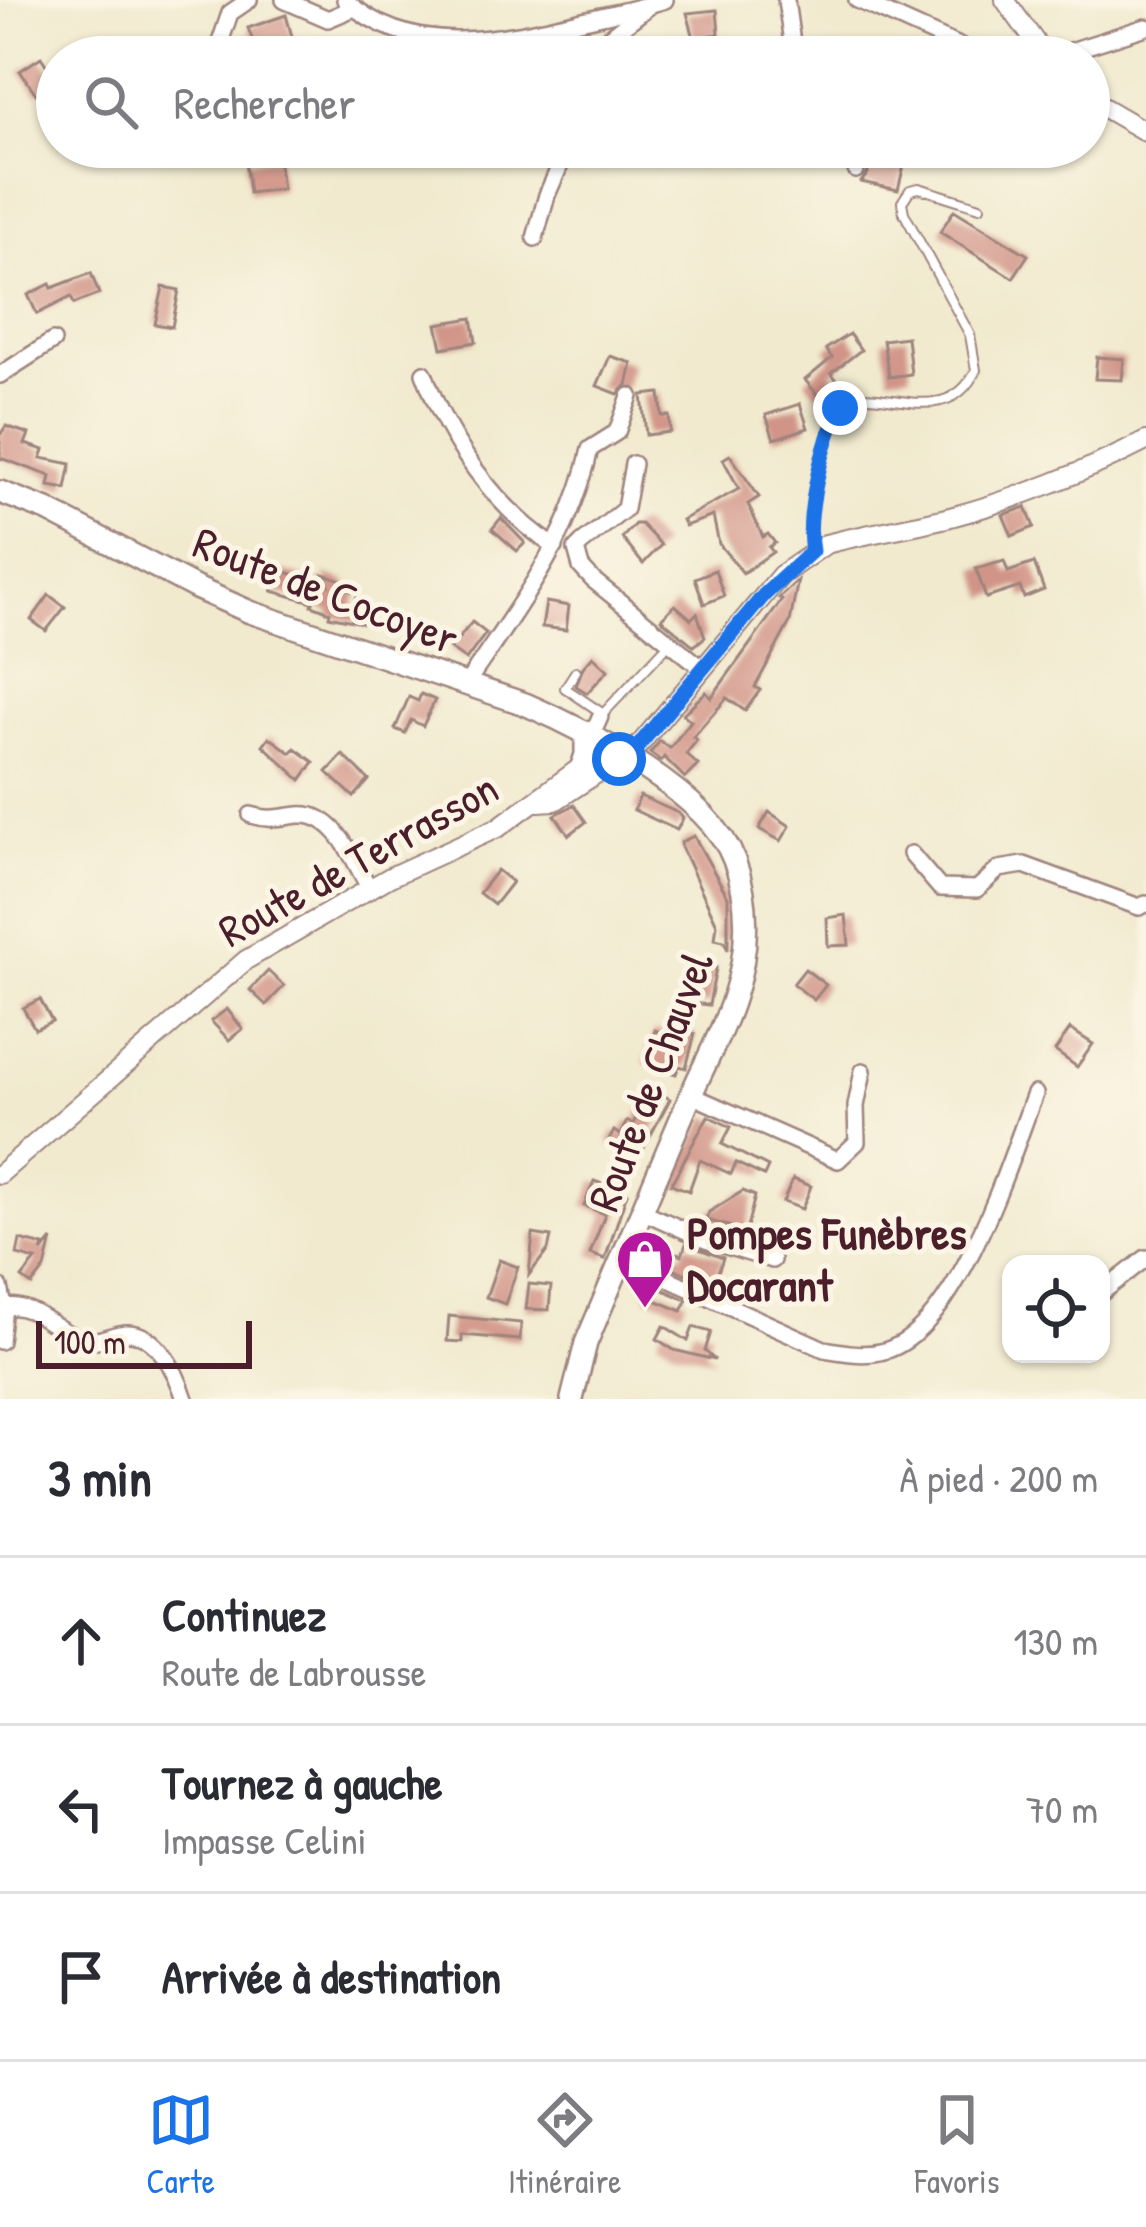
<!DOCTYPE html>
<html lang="fr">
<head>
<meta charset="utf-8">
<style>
	body { margin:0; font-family:"Patrick Hand",sans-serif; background:#f2f2f3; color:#2b2b33 }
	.controls { position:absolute; right:36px; bottom:36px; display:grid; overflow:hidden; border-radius:24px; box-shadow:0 3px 9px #0004 }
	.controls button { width:108px; height:108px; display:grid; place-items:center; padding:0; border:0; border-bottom:3px solid #e1e1e2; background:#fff; color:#2b2b33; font:60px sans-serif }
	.scale { position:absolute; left:36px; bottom:30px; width:216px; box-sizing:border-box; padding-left:12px; border:6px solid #4a1f2b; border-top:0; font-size:33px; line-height:42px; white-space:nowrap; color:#4a1f2b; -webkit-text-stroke:9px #fcf5e5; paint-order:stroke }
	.stop { position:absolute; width:36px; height:36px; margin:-27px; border:9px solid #1a73e8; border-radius:50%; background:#fff }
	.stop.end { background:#1a73e8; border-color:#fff; box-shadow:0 3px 12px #0008 }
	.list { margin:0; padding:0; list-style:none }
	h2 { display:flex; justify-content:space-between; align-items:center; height:156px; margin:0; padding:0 48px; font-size:51px }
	h2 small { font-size:39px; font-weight:400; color:#7c7c81 }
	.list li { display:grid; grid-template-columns:78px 1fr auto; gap:36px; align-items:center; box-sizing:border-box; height:168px; padding:0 48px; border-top:3px solid #e1e1e2 }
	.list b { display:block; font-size:45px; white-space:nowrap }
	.list p { margin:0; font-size:39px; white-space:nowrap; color:#7c7c81 }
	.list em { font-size:39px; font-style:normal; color:#7c7c81 }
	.icon { flex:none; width:66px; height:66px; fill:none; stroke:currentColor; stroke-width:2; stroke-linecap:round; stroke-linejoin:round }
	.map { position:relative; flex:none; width:1146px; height:1399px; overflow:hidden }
	.search { position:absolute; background:#fff; box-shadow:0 3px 9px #0004; left:36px; right:36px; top:36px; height:132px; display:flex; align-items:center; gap:30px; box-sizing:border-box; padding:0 42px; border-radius:66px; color:#7c7c81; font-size:45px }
	.sheet { height:660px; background:#fff }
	nav { display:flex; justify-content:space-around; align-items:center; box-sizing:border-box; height:168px; border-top:3px solid #e1e1e2; background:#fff; font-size:33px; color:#7c7c81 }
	nav a { display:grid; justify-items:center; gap:6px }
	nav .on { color:#1a73e8 }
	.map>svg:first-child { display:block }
</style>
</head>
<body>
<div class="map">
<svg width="1146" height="1399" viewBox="0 0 1146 1399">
	<rect width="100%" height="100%" fill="#fcf5e5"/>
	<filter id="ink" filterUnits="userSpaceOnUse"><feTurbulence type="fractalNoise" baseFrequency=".00833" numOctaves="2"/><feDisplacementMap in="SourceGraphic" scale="24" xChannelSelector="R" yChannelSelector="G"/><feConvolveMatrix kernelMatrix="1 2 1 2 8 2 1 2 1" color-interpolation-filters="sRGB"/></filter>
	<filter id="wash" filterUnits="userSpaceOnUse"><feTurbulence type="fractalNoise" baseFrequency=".004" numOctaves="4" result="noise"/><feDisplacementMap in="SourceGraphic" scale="48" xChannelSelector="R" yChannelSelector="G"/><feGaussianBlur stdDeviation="2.7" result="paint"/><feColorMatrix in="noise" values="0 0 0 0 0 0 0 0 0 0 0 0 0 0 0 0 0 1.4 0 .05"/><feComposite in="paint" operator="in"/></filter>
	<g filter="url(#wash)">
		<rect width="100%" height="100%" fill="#f1eacf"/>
		<g id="blocks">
			<g fill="#d19488">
				<polygon points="717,10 719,34 694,38 687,13"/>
				<polygon points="286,15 293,40 257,52 248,28"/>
				<polygon points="41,57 56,80 36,94 20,71"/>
				<polygon points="867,156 904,165 898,190 861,182 868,173"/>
				<polygon points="278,158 282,189 249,193 245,162"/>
				<polygon points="954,210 1028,255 1013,278 940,232"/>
				<polygon points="91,273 99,294 74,304 71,297 37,314 28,295 50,284 52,288"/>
				<polygon points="163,287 179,290 172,327 155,324"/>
				<polygon points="472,318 476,342 442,348 437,324"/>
				<polygon points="849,334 861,350 831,373 841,385 822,400 805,380 832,358 826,349"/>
				<polygon points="907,337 911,374 889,377 883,340"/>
				<polygon points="610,356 632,363 627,385 618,394 597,386"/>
				<polygon points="1097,357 1124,359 1122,380 1095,379"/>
				<polygon points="660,393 662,416 669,416 670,432 646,435 642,395"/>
				<polygon points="800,404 808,428 774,439 766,415"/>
				<polygon points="6,426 29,434 25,444 44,450 41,458 71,464 66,489 49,486 51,476 0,458 0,435"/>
				<polygon points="730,455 759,497 748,504 763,537 768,534 775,543 769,547 773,552 743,573 719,544 713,516 685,526 682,520 739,489 723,459"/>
				<polygon points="1026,507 1034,527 1012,536 1003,515"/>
				<polygon points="501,518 525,543 517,551 492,529"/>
				<polygon points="635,524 641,524 661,545 643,564 622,538"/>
				<polygon points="1004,561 1008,572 1034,563 1044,590 1024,598 1020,587 986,598 976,569"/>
				<polygon points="279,570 329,585 324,574 347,582 344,589 358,593 353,608 365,611 362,623 329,616 330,612 312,605 313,602 272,591"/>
				<polygon points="715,570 724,596 704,604 695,578"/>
				<polygon points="798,580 790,622 755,687 760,690 745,711 727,698 693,737 697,740 686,754 698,765 685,778 664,757 661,761 650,753 660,741 670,748 691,721 683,714 706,692 711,698 782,600 779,598"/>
				<polygon points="49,595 65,607 46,631 31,620"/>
				<polygon points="546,602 569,606 566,630 542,627"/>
				<polygon points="675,605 691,619 697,613 705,637 694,646 661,619"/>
				<polygon points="472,622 486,633 466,660 450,649"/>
				<polygon points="593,656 608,670 587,693 576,686 583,667"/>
				<polygon points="421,694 435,700 423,726 411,720 405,733 395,729 409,697 418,701"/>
				<polygon points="269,737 291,753 295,748 314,762 301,780 263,745"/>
				<polygon points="343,755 369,780 354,797 327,772"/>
				<polygon points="640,796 678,813 683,818 677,830 634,810"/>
				<polygon points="574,805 586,822 569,835 555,815"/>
				<polygon points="769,812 790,826 781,841 759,829"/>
				<polygon points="694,836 728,897 728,950 724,941 715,939 717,924 681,847 681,842"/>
				<polygon points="497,870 512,882 494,905 479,893"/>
				<polygon points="846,915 849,945 828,946 827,918"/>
				<polygon points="695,966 716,968 709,1005 691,1003"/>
				<polygon points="805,969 826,985 814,1000 793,984"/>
				<polygon points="268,971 284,986 266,1005 250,990"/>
				<polygon points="40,999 52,1021 35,1029 23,1008"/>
				<polygon points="227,1009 243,1029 229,1040 211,1021"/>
				<polygon points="678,1028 695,1034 686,1068 679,1066 676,1074 644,1063 655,1030 665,1034 667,1029 676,1032"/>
				<polygon points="1070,1029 1093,1044 1077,1067 1055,1051"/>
				<polygon points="658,1092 670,1099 639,1157 635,1155 632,1161 620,1155 623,1150 608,1142 614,1131 620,1135 627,1121 633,1124 644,1102 651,1105"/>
				<polygon points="708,1116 731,1127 722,1144 768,1167 764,1176 736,1163 731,1174 700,1160 689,1191 671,1184"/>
				<polygon points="793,1179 811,1186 802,1209 783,1202"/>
				<polygon points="594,1181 627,1193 605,1259 590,1254 605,1214 584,1206"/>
				<polygon points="743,1191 755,1196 746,1231 706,1220 709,1212"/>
				<polygon points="533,1234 551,1237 548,1250 529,1275"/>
				<polygon points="20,1240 44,1246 42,1252 52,1240 45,1268 32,1285 22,1278 36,1260 17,1255"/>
				<polygon points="645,1241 682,1255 686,1244 723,1258 713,1286 640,1253"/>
				<polygon points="499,1260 518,1267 505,1304 486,1297"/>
				<polygon points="529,1284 551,1286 549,1310 526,1309"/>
				<polygon points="650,1284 687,1300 682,1311 645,1296"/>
				<polygon points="449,1316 521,1323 520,1340 462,1335 462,1342 447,1341"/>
				<polygon points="664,1326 688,1341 693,1327 711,1332 705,1351 715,1360 674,1350 657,1339"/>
			</g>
		</g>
	</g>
	<g filter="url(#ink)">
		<use href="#blocks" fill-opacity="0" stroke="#9e847d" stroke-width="3"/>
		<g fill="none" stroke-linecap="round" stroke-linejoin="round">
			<defs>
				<g id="service">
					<path d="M812,550C805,517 824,427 846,401C880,384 947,432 976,370L970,335L904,213L902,202L910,190L919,188L980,207"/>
					<polyline points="576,671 565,688 602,713"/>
					<polyline points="601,716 664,649"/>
				</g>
				<g id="minor">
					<polyline points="284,0 328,19 354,8"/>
					<path d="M345,0C411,59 497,40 575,22C605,15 636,9 665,0"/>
					<polyline points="786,0 794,57"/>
					<polyline points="857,0 984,57"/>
					<polyline points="215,57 230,13 249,0"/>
					<polyline points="593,57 599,45 649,6"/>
					<polyline points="1052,57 1146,27"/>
					<polyline points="852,147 856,170"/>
					<polyline points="198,148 199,147"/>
					<polyline points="535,238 547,195 568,147"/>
					<path d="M424,373C448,440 494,507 555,547"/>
					<polyline points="0,375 53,341"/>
					<polyline points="633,464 625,509 582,543 576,549 581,567 593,580 702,668"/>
					<path d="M466,684C516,610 571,539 590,449L617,432L630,396"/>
					<polyline points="592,735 600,717"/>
					<path d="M251,815C269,821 280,817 299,815C336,812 354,861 369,888"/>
					<polyline points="911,854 940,888 977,889 999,869 1024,865 1139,907 1146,904"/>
					<polyline points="691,1095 838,1160 857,1142 856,1106 863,1071"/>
					<polyline points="642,1211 706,1240 772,1260"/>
					<path d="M622,1258L824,1349C842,1352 861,1356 880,1352C957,1337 1009,1160 1035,1094"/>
					<polyline points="0,1287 4,1307 0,1341"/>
					<polyline points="1101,1293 1146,1258"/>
					<path d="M4,1307C34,1302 53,1330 80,1339C95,1345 110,1334 126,1333C157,1331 177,1374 185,1399"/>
				</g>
				<g id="tertiary">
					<polyline points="1005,0 1046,57"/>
					<polyline points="1089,99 1146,132"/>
					<path d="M630,756L781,575L826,544C868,533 912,527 954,516C1014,500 1090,470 1146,441"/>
					<polyline points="538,802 555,801 626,754"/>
					<polyline points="0,1174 246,960 390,877 499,827 611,745"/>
				</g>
				<g id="secondary">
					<path d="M0,492L47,510L196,588L250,612L525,704C586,730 710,794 734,860C751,903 748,953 734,996C724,1030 704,1064 690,1097C655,1179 621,1261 586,1343L572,1399"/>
					<polyline points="582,766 586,755 586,732"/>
				</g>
			</defs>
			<use href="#service" stroke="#9e847d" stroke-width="12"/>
			<use href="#minor" stroke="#9e847d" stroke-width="20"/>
			<use href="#tertiary" stroke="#9e847d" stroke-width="22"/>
			<use href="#secondary" stroke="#9e847d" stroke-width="26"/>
			<use href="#service" stroke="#fff" stroke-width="8"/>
			<use href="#minor" stroke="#fff" stroke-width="15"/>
			<use href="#tertiary" stroke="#fff" stroke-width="18"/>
			<use href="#secondary" stroke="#fff" stroke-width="21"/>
		</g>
	</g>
	<g fill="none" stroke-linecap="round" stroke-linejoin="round" filter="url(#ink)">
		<path stroke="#1a73e8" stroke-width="15" d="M619,759L626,754L630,756L764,595L812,551C805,515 823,442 840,408"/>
	</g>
	<defs>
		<symbol id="shop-pin" viewBox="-11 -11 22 30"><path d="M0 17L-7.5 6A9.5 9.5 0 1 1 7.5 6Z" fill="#b5179e" stroke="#fcf5e5"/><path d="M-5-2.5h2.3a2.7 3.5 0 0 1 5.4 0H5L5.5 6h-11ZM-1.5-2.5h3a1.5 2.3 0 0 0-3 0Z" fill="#fff"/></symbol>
	</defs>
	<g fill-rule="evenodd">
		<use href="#shop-pin" x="612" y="1226" width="66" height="90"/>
	</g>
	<g text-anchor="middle" stroke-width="10" stroke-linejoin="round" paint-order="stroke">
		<g font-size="45" fill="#4a1f2b" stroke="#fcf5e5">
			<text transform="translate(326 590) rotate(21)" y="16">Route de Cocoyer</text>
			<text transform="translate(358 859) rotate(-29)" y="16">Route de Terrasson</text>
			<text transform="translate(650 1081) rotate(-69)" y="16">Route de Chauvel</text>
		</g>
		<g font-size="45" font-weight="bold" fill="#4a1f2b" stroke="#fcf5e5" text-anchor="start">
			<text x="687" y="1249">Pompes Funèbres<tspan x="687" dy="52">Docarant</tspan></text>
		</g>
	</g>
</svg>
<div class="controls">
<button><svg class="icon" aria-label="locate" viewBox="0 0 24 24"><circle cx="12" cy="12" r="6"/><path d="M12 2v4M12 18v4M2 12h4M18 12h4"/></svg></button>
</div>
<div class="scale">100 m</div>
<div class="stop" style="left:619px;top:759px"></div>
<div class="stop end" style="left:840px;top:408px"></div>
<div class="search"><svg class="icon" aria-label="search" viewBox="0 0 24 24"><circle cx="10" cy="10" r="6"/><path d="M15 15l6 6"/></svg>Rechercher</div>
</div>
<section class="sheet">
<h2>3 min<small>À pied · 200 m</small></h2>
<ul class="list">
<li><svg class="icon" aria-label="ahead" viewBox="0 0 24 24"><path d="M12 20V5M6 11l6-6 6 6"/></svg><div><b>Continuez</b><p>Route de Labrousse</p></div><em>130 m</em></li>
<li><svg class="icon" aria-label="left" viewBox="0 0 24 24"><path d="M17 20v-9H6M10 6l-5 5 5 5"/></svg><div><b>Tournez à gauche</b><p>Impasse Celini</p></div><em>70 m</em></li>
<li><svg class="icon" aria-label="arrive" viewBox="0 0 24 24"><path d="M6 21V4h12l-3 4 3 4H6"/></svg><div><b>Arrivée à destination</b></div></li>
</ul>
</section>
<nav>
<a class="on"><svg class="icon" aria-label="map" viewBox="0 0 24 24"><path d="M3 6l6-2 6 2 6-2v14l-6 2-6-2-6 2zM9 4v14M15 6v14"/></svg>Carte</a>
<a><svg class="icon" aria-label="directions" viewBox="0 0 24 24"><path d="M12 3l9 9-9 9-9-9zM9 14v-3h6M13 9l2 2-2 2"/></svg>Itinéraire</a>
<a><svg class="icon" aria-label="saved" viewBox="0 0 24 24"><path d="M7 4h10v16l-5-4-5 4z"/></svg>Favoris</a>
</nav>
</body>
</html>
